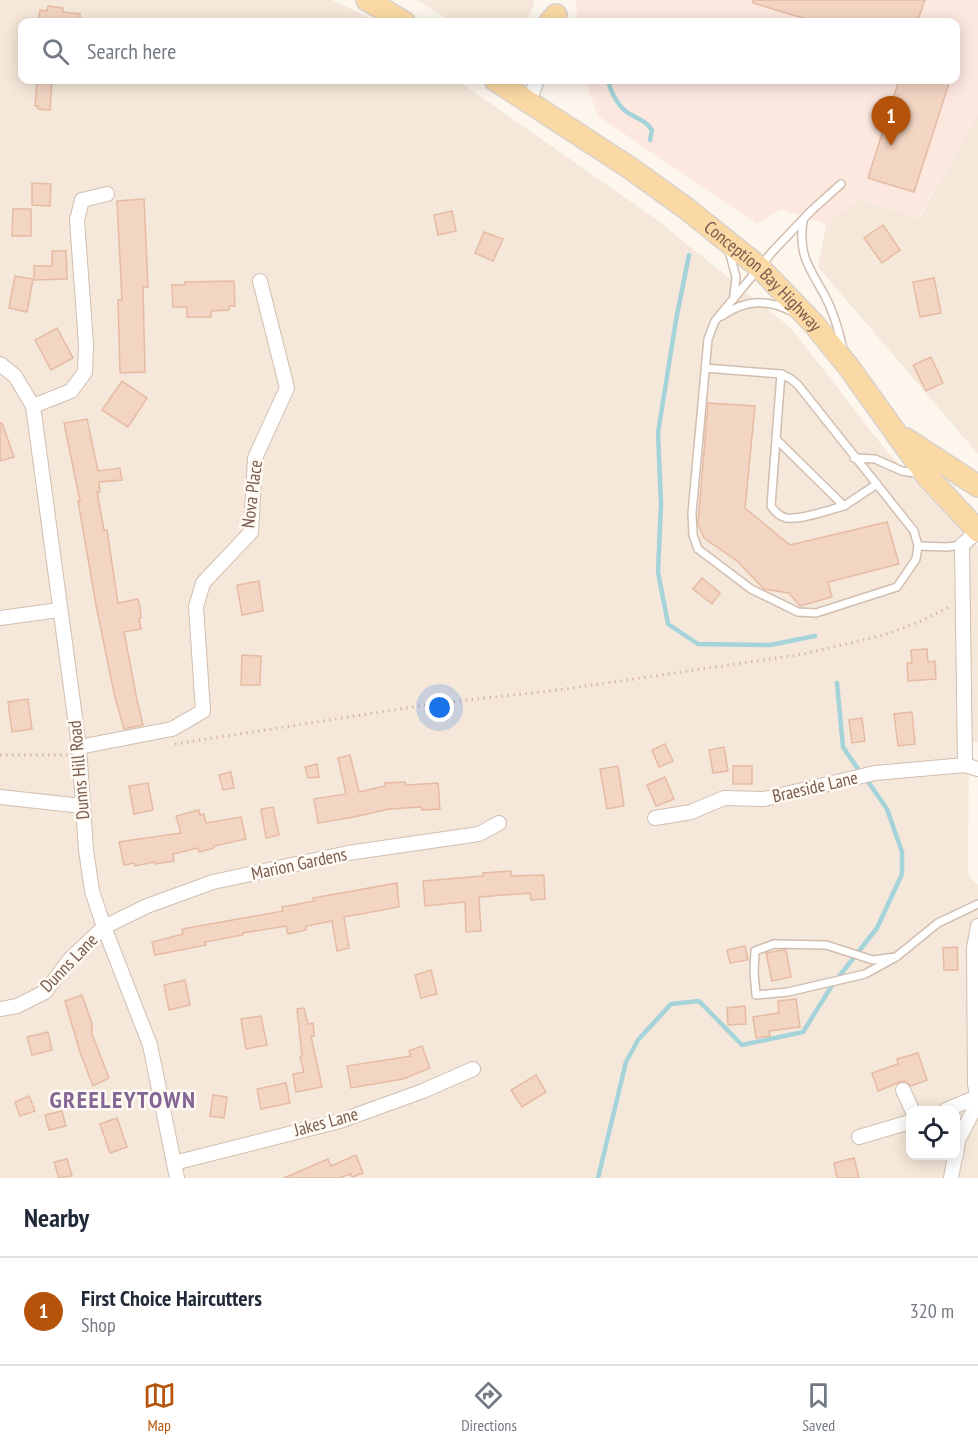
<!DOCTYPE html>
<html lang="en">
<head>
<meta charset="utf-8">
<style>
	body { margin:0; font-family:"PT Sans Narrow",sans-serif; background:#f6f6f7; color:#1f2937 }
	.controls { position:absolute; right:18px; bottom:18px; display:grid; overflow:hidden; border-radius:12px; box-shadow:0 3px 15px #0003 }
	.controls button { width:54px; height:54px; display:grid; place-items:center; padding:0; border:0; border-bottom:2px solid #e0e1e3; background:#fff; color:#1f2937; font:30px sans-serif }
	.you { position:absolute; left:440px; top:708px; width:21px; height:21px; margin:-15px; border:4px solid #fff; border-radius:50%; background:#1a73e8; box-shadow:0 0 0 9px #1a73e833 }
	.badge { display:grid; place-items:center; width:39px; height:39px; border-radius:50%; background:#b45309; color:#fff; font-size:20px; font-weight:700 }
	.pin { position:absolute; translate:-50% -50px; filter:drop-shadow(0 2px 3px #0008) }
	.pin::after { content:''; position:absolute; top:32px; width:21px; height:18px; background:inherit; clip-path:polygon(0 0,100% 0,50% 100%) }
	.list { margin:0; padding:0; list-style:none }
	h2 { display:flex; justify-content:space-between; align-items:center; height:78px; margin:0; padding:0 24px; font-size:26px }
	h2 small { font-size:20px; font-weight:400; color:#747a83 }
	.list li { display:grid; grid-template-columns:39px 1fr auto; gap:18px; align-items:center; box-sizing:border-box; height:108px; padding:0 24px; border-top:2px solid #e0e1e3 }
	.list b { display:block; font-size:22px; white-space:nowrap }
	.list p { margin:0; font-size:20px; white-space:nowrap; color:#747a83 }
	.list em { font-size:20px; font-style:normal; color:#747a83 }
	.icon { flex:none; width:33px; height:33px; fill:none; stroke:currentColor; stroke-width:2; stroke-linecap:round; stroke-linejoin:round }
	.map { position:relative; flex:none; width:978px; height:1178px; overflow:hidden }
	.search { position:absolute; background:#fff; box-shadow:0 3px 15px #0003; left:18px; right:18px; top:18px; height:66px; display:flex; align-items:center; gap:15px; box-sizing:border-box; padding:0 21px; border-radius:12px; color:#747a83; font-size:22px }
	.sheet { height:186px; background:#fff }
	nav { display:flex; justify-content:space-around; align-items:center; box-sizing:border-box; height:84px; border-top:2px solid #e0e1e3; background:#fff; font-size:16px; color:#747a83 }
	nav a { display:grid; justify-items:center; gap:3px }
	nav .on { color:#b45309 }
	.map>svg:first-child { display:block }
</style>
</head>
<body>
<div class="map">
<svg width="978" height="1178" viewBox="0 0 978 1178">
	<rect width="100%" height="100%" fill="#fdf6ec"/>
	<g fill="#f5e8da" fill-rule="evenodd">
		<path d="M0,0H332L360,13L375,22H22V80H457L657,220L791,328L888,453L978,546V742H969L968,875L978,885V1178H0ZM910,1110H956V1156H910Z"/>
		<polygon points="417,0 534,0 534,5 526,22 452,22"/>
		<polygon points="978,114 978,454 818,267 826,224 859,199 919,218"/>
	</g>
	<polygon fill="#fde8e0" points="576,0 978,0 978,114 918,218 860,199 826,224 781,209 757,224 598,116 585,80 956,80 956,22 577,22"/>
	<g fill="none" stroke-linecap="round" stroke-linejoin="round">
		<g stroke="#a5d3da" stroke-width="4.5">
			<polyline points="595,20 595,22"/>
			<path d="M608,80C611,92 617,105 628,113C637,118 646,121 652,130L650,140"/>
			<polyline points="689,255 676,320 658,433 661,504 658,572 668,624 698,644 770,645 815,636"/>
			<polyline points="837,683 843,747 858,769"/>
			<polyline points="598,1178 626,1062 638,1040 671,1004 699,1001 742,1045 803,1032 833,984 877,928 902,874 902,852 887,809 869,783"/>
		</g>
	</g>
	<g fill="#f3d5c3" stroke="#e6bba3" stroke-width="1.5">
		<polygon points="753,0 925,0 917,22 816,22 753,3"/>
		<polygon points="48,6 63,8 63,12 80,14 80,22 38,22 40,10 47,11"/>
		<polygon points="37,80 52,80 50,110 38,109 38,106 35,106"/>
		<polygon points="899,80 950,80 914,192 868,178"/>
		<polygon points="32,183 51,184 50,206 32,205"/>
		<polygon points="144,199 148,287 143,287 145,372 120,373 118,300 122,300 117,201"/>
		<polygon points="13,209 31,209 31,236 12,236"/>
		<polygon points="452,211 456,231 438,235 434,215"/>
		<polygon points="883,225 900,250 882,263 864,238"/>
		<polygon points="484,232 503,239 493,261 475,253"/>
		<polygon points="52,251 66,251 67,279 34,280 34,266 52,266"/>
		<polygon points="15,276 33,279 27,312 9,308"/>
		<polygon points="934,278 941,313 920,317 913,282"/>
		<polygon points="234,281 235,306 229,306 229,310 211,311 211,317 187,317 187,307 173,307 172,285 185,285 185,282"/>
		<polygon points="57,328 73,358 51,370 35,340"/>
		<polygon points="931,357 943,383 926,391 913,365"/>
		<polygon points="122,381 147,398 128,427 102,410"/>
		<polygon points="708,403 755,406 745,508 790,545 887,522 899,564 828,582 832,597 800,606 789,593 764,589 737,561 704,538 698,524"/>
		<polygon points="87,419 98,471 120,468 122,480 99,482 100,492 97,492 104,530 107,530 118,603 138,599 140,607 141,618 139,618 141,629 124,632 137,700 143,725 124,729 114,693 96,605 78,501 80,501 64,423"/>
		<polygon points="0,423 2,423 14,457 0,461"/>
		<polygon points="702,578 720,593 712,604 693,589"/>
		<polygon points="259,581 263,611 242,615 237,585"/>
		<polygon points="927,649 928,662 935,661 936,679 908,681 907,663 912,663 911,650"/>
		<polygon points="242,655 261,656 260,685 241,685"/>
		<polygon points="28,699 32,729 12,732 8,702"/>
		<polygon points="912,712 915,744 898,746 894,714"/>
		<polygon points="862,718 865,741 852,743 849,720"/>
		<polygon points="665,744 673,761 659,767 652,750"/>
		<polygon points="724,747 728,771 713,773 709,750"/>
		<polygon points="350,755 359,792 385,786 385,783 405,782 406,785 438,783 440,809 422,810 421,807 389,809 354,817 318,823 314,799 346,794 338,758"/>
		<polygon points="317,764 319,777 308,778 305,767"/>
		<polygon points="618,766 624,806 607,809 600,769"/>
		<rect x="733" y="766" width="19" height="18"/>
		<polygon points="231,772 234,788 223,790 219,775"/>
		<polygon points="665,777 674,799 656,806 647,785"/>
		<polygon points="148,783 153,810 134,814 129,786"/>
		<polygon points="273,807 279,835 266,838 261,809"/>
		<polygon points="199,810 200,815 204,814 206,823 241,817 246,839 214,846 214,848 199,852 198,848 173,854 174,861 155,864 154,862 135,866 134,863 124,865 119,842 181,833 176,816"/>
		<polygon points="511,871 511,876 544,875 545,899 531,900 530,893 479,897 481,931 466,932 465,902 425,906 423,881 483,876 483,873"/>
		<polygon points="397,883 399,907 344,917 349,948 337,951 332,921 306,926 306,930 288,934 286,926 243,933 243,935 205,942 206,945 155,955 152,942 183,934 182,929 283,911 282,907 314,901 313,898"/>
		<polygon points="745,946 748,960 730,963 727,950"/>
		<polygon points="957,947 958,970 944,970 943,948"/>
		<polygon points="781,950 786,950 791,977 772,981 766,953"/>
		<polygon points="431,970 437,994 421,998 415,975"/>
		<polygon points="185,980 190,1005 169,1010 164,985"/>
		<polygon points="82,995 92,1024 92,1034 109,1078 93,1086 80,1052 65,1001"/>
		<polygon points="796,999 800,1027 769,1031 770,1036 756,1038 753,1017 779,1013 778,1001"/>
		<polygon points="745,1006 746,1024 728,1025 727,1008"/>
		<polygon points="304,1008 308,1024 313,1023 314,1036 311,1036 322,1087 296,1092 293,1074 304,1072 300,1057 302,1056 297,1009"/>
		<polygon points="261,1016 267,1045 246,1049 241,1019"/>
		<polygon points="48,1032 52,1050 32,1055 27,1037"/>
		<polygon points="422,1046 430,1068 403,1079 351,1088 347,1066 411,1056 409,1051"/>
		<polygon points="918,1053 927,1080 911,1086 904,1081 900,1082 878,1091 872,1073 898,1064 897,1059"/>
		<polygon points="536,1075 546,1092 522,1107 511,1090"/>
		<polygon points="286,1083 290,1103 261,1109 257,1089"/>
		<polygon points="213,1095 227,1097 224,1118 210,1116"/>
		<polygon points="29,1096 35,1111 20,1116 15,1102"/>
		<polygon points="62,1111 66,1126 49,1130 45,1115"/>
		<polygon points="117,1118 127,1147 110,1153 100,1124"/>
		<polygon points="356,1155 363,1173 352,1177 351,1174 339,1178 284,1178 328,1159 331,1166"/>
		<polygon points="854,1158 859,1178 837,1178 834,1163"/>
		<polygon points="67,1159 72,1176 59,1178 54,1162"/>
	</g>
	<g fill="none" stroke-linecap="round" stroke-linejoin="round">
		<defs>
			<g id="lane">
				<path d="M803,221C798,255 809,267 825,296C834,313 839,331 843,349"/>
				<polyline points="729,251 736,277 734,296"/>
				<path d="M722,316C746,299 767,299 793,312"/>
				<polyline points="705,368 781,374 791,379 798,385 914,531 918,546 916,559 897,587 816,613 798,612 751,589 698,549 693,535 692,513 708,339 715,321 773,251 812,210 841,184"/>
				<polyline points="781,374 776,439 844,506 877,484"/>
				<path d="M776,439L771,506C775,512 779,516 786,518C802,520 828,510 844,506"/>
				<polyline points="854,458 875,459 902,471 921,474"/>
				<polyline points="918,546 947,547 962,545"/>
				<polyline points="896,957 873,960 826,945 774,944 755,951 754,972 756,995 788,992 865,974 896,957 938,923 978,904"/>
			</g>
			<g id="street">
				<polyline points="529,102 537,80"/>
				<polyline points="0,364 15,376 33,406 79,747 86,850 92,891 104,927 150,1045 177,1178"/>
				<polyline points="33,406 71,391 85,372 86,344 77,220 82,200 107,194"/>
				<polyline points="0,618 59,610"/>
				<polyline points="79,747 172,729 203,711 196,607 203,583 251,532 255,458 287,388 260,281"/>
				<polyline points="965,765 962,545 978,531"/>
				<polyline points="0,797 82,806"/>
				<polyline points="655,818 691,812 724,798 764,799 875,773 965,765 978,769"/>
				<polyline points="978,926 974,948 975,1084 978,1103"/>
				<polyline points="0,1009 17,1006 45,992 71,958 104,927 147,906 213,882 348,853 479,834 499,823"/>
				<polyline points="903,1090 912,1110"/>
				<polyline points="946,1110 977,1097"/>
				<polyline points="859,1137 910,1122"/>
				<polyline points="956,1155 958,1140 978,1102"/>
				<polyline points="174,1163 340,1121 423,1091 473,1069"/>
				<polyline points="951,1178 955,1156"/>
			</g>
			<g id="primary">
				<polyline points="367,0 404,22"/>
				<polyline points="550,22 556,15"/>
				<path id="s1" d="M495,80L630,168L687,209L759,267L813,323L848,366L926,475L978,531"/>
				<polyline points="906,439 978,486"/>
			</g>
		</defs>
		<use href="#lane" stroke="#d1beb0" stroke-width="10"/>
		<use href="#street" stroke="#d1beb0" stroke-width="16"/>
		<use href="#primary" stroke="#dad1cd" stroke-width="24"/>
		<g stroke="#d9b8a5" stroke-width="3" stroke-dasharray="1.5 4.5" stroke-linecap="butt">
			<polyline points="175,744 432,704 566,689 804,654 884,635 921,621 949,607"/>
			<polyline points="0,755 67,755"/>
		</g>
		<use href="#lane" stroke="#fff" stroke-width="7"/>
		<use href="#street" stroke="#fff" stroke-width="14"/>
		<use href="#primary" stroke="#fbd9a5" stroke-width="21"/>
	</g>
	<g text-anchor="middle" stroke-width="5" stroke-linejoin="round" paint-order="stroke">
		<g font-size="18" fill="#7a5c4d" stroke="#fffaf3">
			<text dy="6" stroke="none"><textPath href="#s1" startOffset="333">Conception Bay Highway</textPath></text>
			<text transform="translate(252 494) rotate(-83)" y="6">Nova Place</text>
			<text transform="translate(79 770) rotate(-95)" y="6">Dunns Hill Road</text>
			<text transform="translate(815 787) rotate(-13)" y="6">Braeside Lane</text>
			<text transform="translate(299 864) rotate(-12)" y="6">Marion Gardens</text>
			<text transform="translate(69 963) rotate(-46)" y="6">Dunns Lane</text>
			<text transform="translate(326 1122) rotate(-15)" y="6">Jakes Lane</text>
		</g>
		<g font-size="24" font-weight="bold" letter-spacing="1.5" fill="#846695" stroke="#fffaf3">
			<text x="123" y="1108">GREELEYTOWN</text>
		</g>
	</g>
</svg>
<div class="controls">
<button><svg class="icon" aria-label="locate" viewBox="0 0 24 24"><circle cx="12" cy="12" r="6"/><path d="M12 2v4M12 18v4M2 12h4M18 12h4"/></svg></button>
</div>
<div class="you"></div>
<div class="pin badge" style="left:891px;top:146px">1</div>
<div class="search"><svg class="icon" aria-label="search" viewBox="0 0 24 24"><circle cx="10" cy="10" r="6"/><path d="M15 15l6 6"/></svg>Search here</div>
</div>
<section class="sheet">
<h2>Nearby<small></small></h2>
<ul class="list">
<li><span class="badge">1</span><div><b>First Choice Haircutters</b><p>Shop</p></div><em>320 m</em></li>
</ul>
</section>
<nav>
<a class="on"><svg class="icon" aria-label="map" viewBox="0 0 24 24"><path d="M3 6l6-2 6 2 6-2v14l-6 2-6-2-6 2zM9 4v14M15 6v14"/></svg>Map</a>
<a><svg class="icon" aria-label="directions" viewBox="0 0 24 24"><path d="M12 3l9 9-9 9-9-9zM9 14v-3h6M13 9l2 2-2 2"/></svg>Directions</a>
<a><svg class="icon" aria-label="saved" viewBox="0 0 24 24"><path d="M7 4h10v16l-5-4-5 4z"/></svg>Saved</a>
</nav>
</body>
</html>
